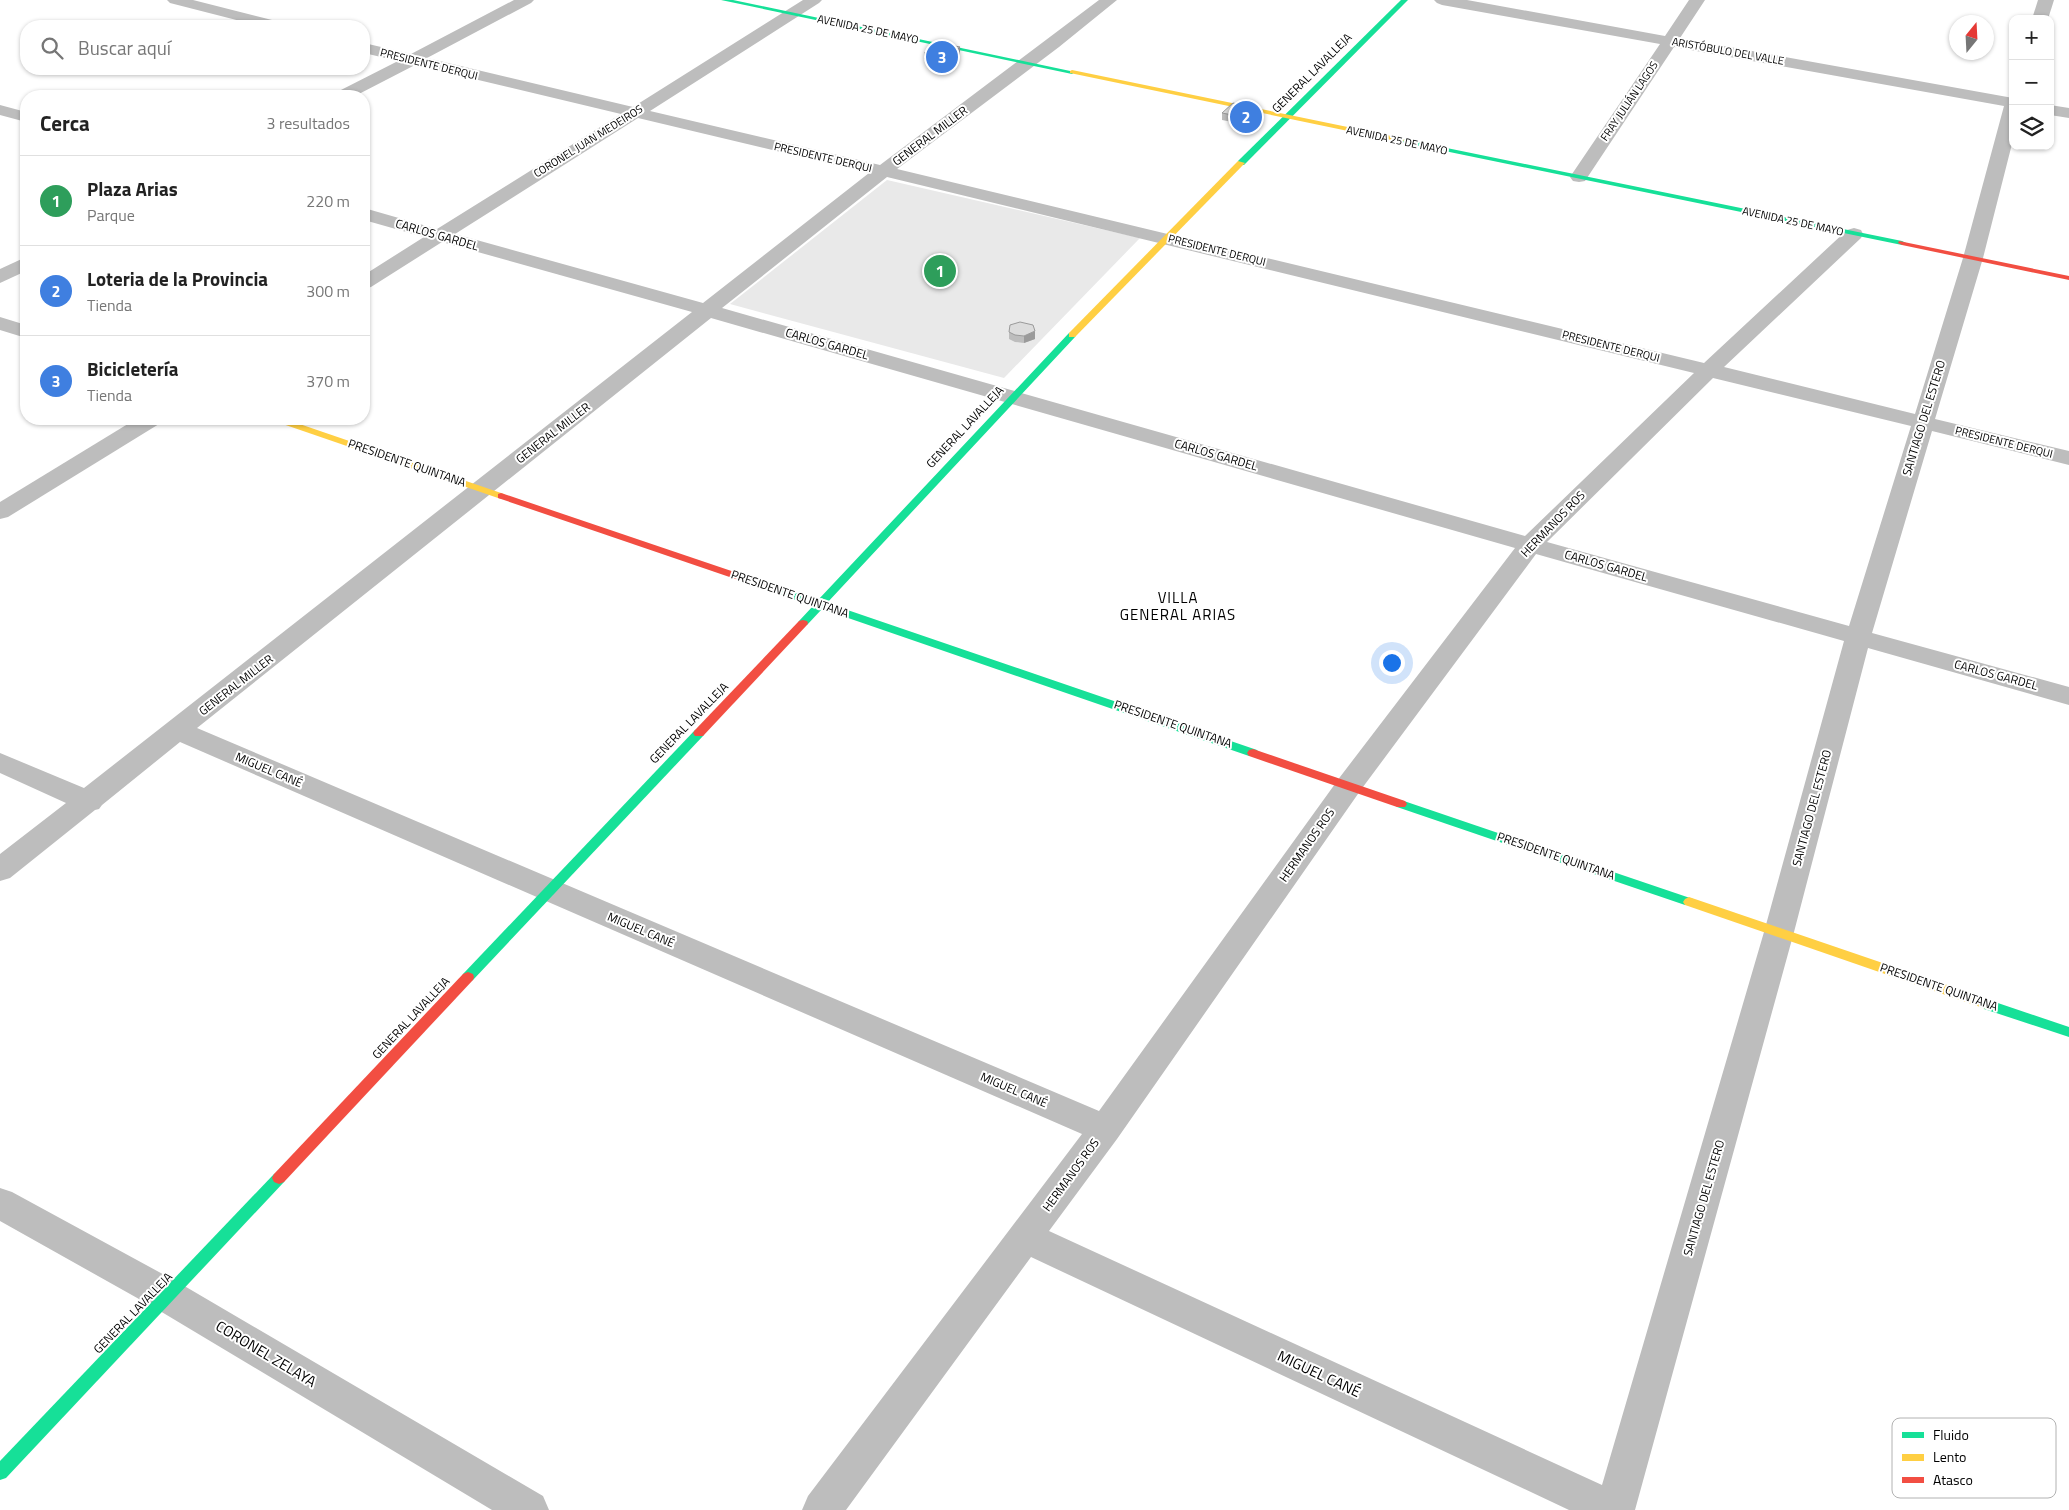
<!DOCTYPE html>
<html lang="es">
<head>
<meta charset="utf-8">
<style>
	body { margin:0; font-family:"Titillium Web",sans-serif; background:#f2f2f2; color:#222 }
	.controls { position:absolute; right:15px; top:15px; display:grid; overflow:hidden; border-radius:10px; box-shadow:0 1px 4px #0004 }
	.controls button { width:45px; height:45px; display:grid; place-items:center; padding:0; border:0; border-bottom:1px solid #e0e0e0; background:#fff; color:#222; font:25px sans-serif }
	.compass { position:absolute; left:1949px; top:15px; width:45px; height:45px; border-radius:50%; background:#fff; box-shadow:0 1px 4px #0004; rotate:18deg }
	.you { position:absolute; left:1391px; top:662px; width:18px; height:18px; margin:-12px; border:4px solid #fff; border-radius:50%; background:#1a73e8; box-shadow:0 0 0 8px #1a73e833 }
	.badge { display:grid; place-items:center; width:32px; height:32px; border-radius:50%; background:#ea580c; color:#fff; font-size:16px; font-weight:700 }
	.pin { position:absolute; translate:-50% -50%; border:2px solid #fff; box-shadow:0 1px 5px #0006 }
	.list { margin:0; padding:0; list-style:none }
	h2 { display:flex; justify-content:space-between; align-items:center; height:65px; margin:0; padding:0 20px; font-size:21px }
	h2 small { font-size:16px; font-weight:400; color:#767676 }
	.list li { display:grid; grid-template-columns:32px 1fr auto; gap:15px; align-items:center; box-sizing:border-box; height:90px; padding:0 20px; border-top:1px solid #e0e0e0 }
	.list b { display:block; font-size:19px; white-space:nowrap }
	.list p { margin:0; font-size:16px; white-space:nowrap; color:#767676 }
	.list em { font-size:16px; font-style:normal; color:#767676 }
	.icon { flex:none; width:28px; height:28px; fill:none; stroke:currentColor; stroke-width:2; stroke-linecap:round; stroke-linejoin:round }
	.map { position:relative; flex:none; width:2069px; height:1510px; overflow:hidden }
	.search { position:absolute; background:#fff; box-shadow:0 1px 4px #0004; left:20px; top:20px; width:350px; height:55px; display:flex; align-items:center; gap:12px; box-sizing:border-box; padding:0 18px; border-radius:20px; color:#767676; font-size:19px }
	.panel { position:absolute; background:#fff; box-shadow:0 1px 4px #0004; left:20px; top:90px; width:350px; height:335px; border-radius:20px }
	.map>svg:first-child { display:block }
</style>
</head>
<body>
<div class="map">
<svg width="2069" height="1510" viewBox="0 0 2069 1510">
	<rect width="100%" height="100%" fill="#fff"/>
	<polygon fill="#e9e9e9" points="887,180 1140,238 1004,378 730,304"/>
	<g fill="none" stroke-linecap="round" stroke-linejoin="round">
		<g fill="#bdbdbd" fill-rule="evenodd">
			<polygon points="167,0 193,0 284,23 286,26 260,26 170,3"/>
			<path d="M514,0H534L531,3L427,58L633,107L803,0H822L819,3L650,111L880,165L1099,0H1117L1059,47L897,169L1704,363L1847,230L1854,228L1861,230L1863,234L1861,238L1724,367L1915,414L1963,258L2004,106L1674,47L1585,181L1579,182L1573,181L1570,177L1660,44L1442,5L1437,3L1434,0H1467L1665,36L1689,0H1705L1680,38L2013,98V140L1983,258L1935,419L2069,451V465L1932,431L1872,633L2069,687V705L1868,648L1794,932L1635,1510H1569L1031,1257L846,1510H802L808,1496L1082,1134L180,742L102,805L99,809L95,810L10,878L0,881V854L66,803L0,773V753L84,788L692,312L442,242L371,287L364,289V275L424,237L364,220V208L437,229L621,114L415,65L355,96H335L337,92L398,61L364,53V43L411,54ZM638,118L869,173L703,303L455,234ZM887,177L1694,373L1525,536L722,308ZM711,318L1515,548L1340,777L1099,1111L197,728ZM1713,378L1911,426L1849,626L1547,542ZM1536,554L1844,641L1764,932L1602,1485L1049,1231L1117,1139L1360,791Z"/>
			<polygon points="2038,0 2054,0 2048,19 2032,19"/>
			<polygon points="0,105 26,112 26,122 0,115"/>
			<polygon points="2050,105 2069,108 2069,118 2050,115"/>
			<polygon points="26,257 26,271 0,283 0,269"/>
			<polygon points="0,317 26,325 26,338 0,330"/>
			<polygon points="136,419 162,419 159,424 8,517 0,519 0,502"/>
			<polygon points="0,1188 12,1192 181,1284 543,1496 549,1510 492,1510 155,1308 0,1221"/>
		</g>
		<g fill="#16e098" fill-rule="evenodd">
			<polygon points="721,0 733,0 1075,72 1072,74"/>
			<polygon points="1401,0 1408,0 1244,165 1238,165 1238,161"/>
			<polygon points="1398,138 1902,241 1906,243 1902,245 1401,142 1398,142"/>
			<polygon points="1072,332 1076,335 1075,337 827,603 1257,750 1259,753 1257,756 1249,756 822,609 807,625 799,625 798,623 799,621 813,606 768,590 767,588 772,585 818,600 1069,333"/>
			<polygon points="699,729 705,733 703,736 473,980 468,982 463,980 462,977 463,974 695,730"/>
			<polygon points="1401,800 1693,899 1695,902 1693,905 1685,905 1397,807 1395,804 1397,801"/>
			<polygon points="1989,1000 2069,1027 2069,1037 1984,1009 1983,1005 1984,1001"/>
			<polygon points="279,1172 284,1174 286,1178 284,1182 6,1478 0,1480 0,1461 274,1174"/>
		</g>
		<g fill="#ffcf43" fill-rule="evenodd">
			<polygon points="1072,70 1401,138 1405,140 1401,142 1070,73 1070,71"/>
			<polygon points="1238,161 1245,163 1075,337 1069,337 1069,333"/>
			<polygon points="273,419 285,419 504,494 506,496 501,499 498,498 274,421"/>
			<polygon points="1689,897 1994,1001 1995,1005 1994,1009 1989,1010 1685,905 1683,902 1685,899"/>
		</g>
		<g fill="#f24e42" fill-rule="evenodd">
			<polygon points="1899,241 2069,276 2069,280 1902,245 1898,243"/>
			<polygon points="501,493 776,586 777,588 776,590 768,590 498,498 498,494"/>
			<polygon points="803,620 807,621 808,623 807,625 703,736 695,736 693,733 695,730 799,621"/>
			<polygon points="1253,749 1405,801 1407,804 1405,807 1397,807 1249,756 1247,753 1249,750"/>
			<polygon points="468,972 473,974 474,977 473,980 284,1182 279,1184 274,1182 272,1178 274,1174 463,974"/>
		</g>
	</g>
	<g fill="#bdbdbd">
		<polygon points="960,47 960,54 946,64 924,59 924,53"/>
		<polygon points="1255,111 1255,118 1247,125 1222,120 1222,113"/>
		<polygon points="1009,332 1035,339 1024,343 1015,342 1009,339"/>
	</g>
	<g fill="#9a9a9a">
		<polygon points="960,47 960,54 946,64 946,57"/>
		<polygon points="1255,111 1255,118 1247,125 1248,118"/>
		<polygon points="1035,331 1035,339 1024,343 1024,336"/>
	</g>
	<g fill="#dcdcdc" stroke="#9a9a9a">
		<polygon points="938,43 960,47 946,57 924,53"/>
		<polygon points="1233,103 1253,108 1255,111 1248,118 1222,113"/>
		<polygon points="1020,322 1033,325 1035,331 1024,336 1015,335 1009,332 1010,325"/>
	</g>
	<g text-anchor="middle" stroke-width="4" stroke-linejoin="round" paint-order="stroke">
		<g font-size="11" fill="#000" stroke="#fff">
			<text transform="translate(868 29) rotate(12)" y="4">AVENIDA 25 DE MAYO</text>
			<text transform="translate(1728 51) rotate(10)" y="4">ARISTÓBULO DEL VALLE</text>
			<text transform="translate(429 64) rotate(14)" y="4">PRESIDENTE DERQUI</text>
			<text transform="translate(1629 101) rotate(-56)" y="4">FRAY JULIÁN LAGOS</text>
			<text transform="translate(1397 140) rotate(12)" y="4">AVENIDA 25 DE MAYO</text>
			<text transform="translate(588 141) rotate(-32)" y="4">CORONEL JUAN MEDEIROS</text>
			<text transform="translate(823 157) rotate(13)" y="4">PRESIDENTE DERQUI</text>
			<text transform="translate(1793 221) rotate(12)" y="4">AVENIDA 25 DE MAYO</text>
			<text transform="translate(1217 250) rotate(14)" y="4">PRESIDENTE DERQUI</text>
			<text transform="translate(1611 346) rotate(14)" y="4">PRESIDENTE DERQUI</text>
			<text transform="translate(2004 442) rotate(14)" y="4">PRESIDENTE DERQUI</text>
		</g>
		<g font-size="12" fill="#000" stroke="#fff">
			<text transform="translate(1312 73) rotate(-45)" y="4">GENERAL LAVALLEJA</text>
			<text transform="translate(930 136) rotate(-37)" y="4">GENERAL MILLER</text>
			<text transform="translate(437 235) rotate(16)" y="4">CARLOS GARDEL</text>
			<text transform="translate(827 344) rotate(16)" y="4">CARLOS GARDEL</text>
			<text transform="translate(1924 418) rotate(-73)" y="4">SANTIAGO DEL ESTERO</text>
			<text transform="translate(965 427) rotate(-47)" y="4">GENERAL LAVALLEJA</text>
			<text transform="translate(553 433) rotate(-38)" y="4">GENERAL MILLER</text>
			<text transform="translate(1216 455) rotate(16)" y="4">CARLOS GARDEL</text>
			<text transform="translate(407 463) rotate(19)" y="4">PRESIDENTE QUINTANA</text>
			<text transform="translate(1553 524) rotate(-46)" y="4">HERMANOS ROS</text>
			<text transform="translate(1606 566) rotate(16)" y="4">CARLOS GARDEL</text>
			<text transform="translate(790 594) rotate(19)" y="4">PRESIDENTE QUINTANA</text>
			<text transform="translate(1996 675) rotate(15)" y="4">CARLOS GARDEL</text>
			<text transform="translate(236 685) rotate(-38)" y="4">GENERAL MILLER</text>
			<text transform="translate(689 723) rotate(-46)" y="4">GENERAL LAVALLEJA</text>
			<text transform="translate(1173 724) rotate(19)" y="4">PRESIDENTE QUINTANA</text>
			<text transform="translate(269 770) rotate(23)" y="4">MIGUEL CANÉ</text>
			<text transform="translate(1812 808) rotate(-75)" y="4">SANTIAGO DEL ESTERO</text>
			<text transform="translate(1307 845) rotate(-55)" y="4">HERMANOS ROS</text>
			<text transform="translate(1556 856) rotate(19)" y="4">PRESIDENTE QUINTANA</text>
			<text transform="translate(641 930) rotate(23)" y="4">MIGUEL CANÉ</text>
			<text transform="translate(1939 987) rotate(19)" y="4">PRESIDENTE QUINTANA</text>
			<text transform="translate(411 1018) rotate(-47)" y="4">GENERAL LAVALLEJA</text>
			<text transform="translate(1014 1090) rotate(23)" y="4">MIGUEL CANÉ</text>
			<text transform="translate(1071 1175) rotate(-54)" y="4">HERMANOS ROS</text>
			<text transform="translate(1704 1198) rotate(-74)" y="4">SANTIAGO DEL ESTERO</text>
			<text transform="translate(133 1313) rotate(-46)" y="4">GENERAL LAVALLEJA</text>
		</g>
		<g font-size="15" letter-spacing="1" fill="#000" stroke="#fff">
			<text x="1178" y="603">VILLA<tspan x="1178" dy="17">GENERAL ARIAS</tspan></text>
		</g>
		<g font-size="15" fill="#000" stroke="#fff">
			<text transform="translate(266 1354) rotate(31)" y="5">CORONEL ZELAYA</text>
			<text transform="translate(1319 1374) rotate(25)" y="5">MIGUEL CANÉ</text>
		</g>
	</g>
	<rect x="1892" y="1418" width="164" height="80" rx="8" fill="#fff" stroke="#b2b2b2" stroke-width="1"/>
	<rect x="1902" y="1432" width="22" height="6" fill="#16e098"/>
	<rect x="1902" y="1454" width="22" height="7" fill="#ffcf43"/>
	<rect x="1902" y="1477" width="22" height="6" fill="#f24e42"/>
	<g font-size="14" fill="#000">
		<text x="1933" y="1440">Fluido</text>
		<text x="1933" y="1462">Lento</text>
		<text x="1933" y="1485">Atasco</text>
	</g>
</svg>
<div class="controls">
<button>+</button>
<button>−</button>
<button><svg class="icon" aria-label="layers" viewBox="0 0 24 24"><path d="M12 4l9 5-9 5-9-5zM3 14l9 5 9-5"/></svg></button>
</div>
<svg class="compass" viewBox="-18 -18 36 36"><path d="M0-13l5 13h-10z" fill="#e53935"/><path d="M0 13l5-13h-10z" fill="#767676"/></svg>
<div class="you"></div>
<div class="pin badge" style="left:940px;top:271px;background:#2e9e5b">1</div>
<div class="pin badge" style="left:1246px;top:117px;background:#3f7fe0">2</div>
<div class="pin badge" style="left:942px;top:57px;background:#3f7fe0">3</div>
<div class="search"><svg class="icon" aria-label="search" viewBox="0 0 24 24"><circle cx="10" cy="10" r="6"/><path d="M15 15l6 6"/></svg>Buscar aquí</div>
<section class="panel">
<h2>Cerca<small>3 resultados</small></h2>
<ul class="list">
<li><span class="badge" style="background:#2e9e5b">1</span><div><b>Plaza Arias</b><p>Parque</p></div><em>220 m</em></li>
<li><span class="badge" style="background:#3f7fe0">2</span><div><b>Loteria de la Provincia</b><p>Tienda</p></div><em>300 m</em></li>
<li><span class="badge" style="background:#3f7fe0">3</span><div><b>Bicicletería</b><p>Tienda</p></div><em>370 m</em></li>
</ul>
</section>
</div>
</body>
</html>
